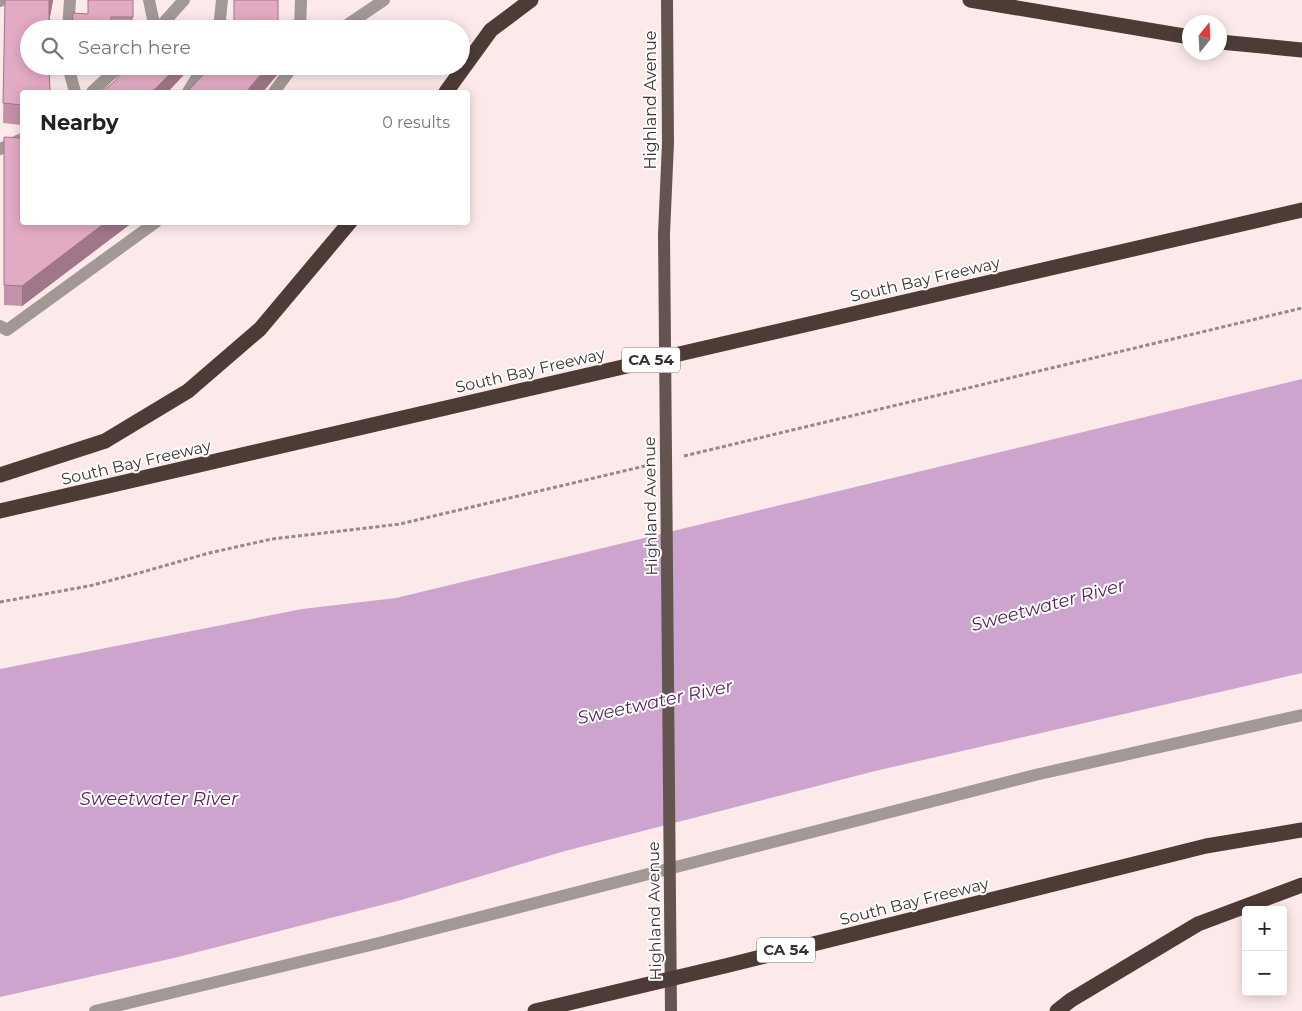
<!DOCTYPE html>
<html lang="en">
<head>
<meta charset="utf-8">
<style>
	body { margin:0; font-family:Montserrat,sans-serif; background:#f6f6f6; color:#222 }
	.controls { position:absolute; right:15px; bottom:15px; display:grid; overflow:hidden; border-radius:5px; box-shadow:0 2px 12px #0003 }
	.controls button { width:45px; height:45px; display:grid; place-items:center; padding:0; border:0; border-bottom:1px solid #e0e0e0; background:#fff; color:#222; font:25px sans-serif }
	.compass { position:absolute; left:1182px; top:15px; width:45px; height:45px; border-radius:50%; background:#fff; box-shadow:0 2px 12px #0003; rotate:18deg }
	.list { margin:0; padding:0; list-style:none }
	h2 { display:flex; justify-content:space-between; align-items:center; height:65px; margin:0; padding:0 20px; font-size:21px }
	h2 small { font-size:16px; font-weight:400; color:#767676 }
	.icon { flex:none; width:28px; height:28px; fill:none; stroke:currentColor; stroke-width:2; stroke-linecap:round; stroke-linejoin:round }
	.map { position:relative; flex:none; width:1302px; height:1011px; overflow:hidden }
	.search { position:absolute; background:#fff; box-shadow:0 2px 12px #0003; left:20px; top:20px; width:450px; height:55px; display:flex; align-items:center; gap:12px; box-sizing:border-box; padding:0 18px; border-radius:28px; color:#767676; font-size:19px }
	.panel { position:absolute; background:#fff; box-shadow:0 2px 12px #0003; left:20px; top:90px; width:450px; height:135px; border-radius:5px }
	.map>svg:first-child { display:block }
</style>
</head>
<body>
<div class="map">
<svg width="1302" height="1011" viewBox="0 0 1302 1011">
	<rect width="100%" height="100%" fill="#fce9e9"/>
	<polygon fill="#cda4ce" points="1302,379 1302,673 875,771 565,851 401,900 174,958 0,997 0,669 302,609 396,598"/>
	<g fill="none" stroke-linecap="round" stroke-linejoin="round">
		<g stroke="#968989" stroke-width="3" stroke-dasharray="4 2.5" stroke-linecap="butt">
			<polyline points="684,456 1302,308"/>
			<polyline points="0,602 89,586 139,573 209,553 272,539 400,524 649,465"/>
		</g>
		<g stroke="#a29996" stroke-width="12">
			<polyline points="149,0 155,29"/>
			<polyline points="0,1 0,0"/>
			<polyline points="68,29 70,0"/>
			<polyline points="158,29 184,0"/>
			<polyline points="219,29 222,0"/>
			<polyline points="300,29 301,0"/>
			<polyline points="341,29 384,0"/>
			<polyline points="68,66 75,92"/>
			<polyline points="92,92 120,66"/>
			<polyline points="188,92 204,66"/>
			<polyline points="274,92 293,66"/>
			<polyline points="0,149 22,139"/>
			<polyline points="0,326 7,330 156,222"/>
			<polyline points="95,1011 379,943 1035,775 1302,715"/>
		</g>
		<polyline stroke="#64544f" stroke-width="12" points="667,0 668,143 664,234 671,1011"/>
		<g stroke="#4d3c36" stroke-width="15">
			<polyline points="970,0 1190,37"/>
			<polyline points="1220,42 1302,50"/>
			<polyline points="446,92 491,30 531,0"/>
			<polyline points="0,475 105,441 188,391 260,329 350,222"/>
			<polyline points="0,511 1302,210"/>
			<polyline points="535,1011 729,965 1206,846 1302,830"/>
			<polyline points="1057,1011 1071,1000 1198,924 1302,885"/>
		</g>
	</g>
	<g fill="#c392a9">
		<polygon points="5,0 53,0 49,22 50,92 22,92 22,125 3,123"/>
		<polygon points="133,0 133,29 72,29 88,14"/>
		<polygon points="4,137 22,222 133,222 22,306 4,305"/>
	</g>
	<g fill="#9f7789">
		<polygon points="49,0 53,0 49,22"/>
		<polygon points="178,66 192,66 168,92 152,92"/>
		<polygon points="268,66 278,66 278,74 263,92 246,92"/>
		<polygon points="106,222 133,222 22,306 22,286"/>
	</g>
	<g fill="#e3aac4" stroke="#9f7789">
		<polygon points="5,0 49,0 49,29 29,29 29,66 49,66 50,90 47,92 22,92 22,105 3,103"/>
		<polygon points="88,0 133,0 133,17 111,17 111,29 72,29 73,13 88,14"/>
		<rect x="234" y="0" width="44" height="29"/>
		<polygon points="172,18 185,29 162,29"/>
		<polygon points="128,66 178,66 152,92 102,92 115,81"/>
		<polygon points="211,66 268,66 246,92 187,92"/>
		<polygon points="4,137 22,138 22,222 106,222 22,286 4,285"/>
	</g>
	<g text-anchor="middle" stroke-width="4" stroke-linejoin="round" paint-order="stroke">
		<g fill="#fff" stroke="#756f70" stroke-width="1">
			<rect x="622" y="347.5" width="58" height="25" rx="4"/>
			<rect x="757" y="937.5" width="58" height="25" rx="4"/>
		</g>
		<g font-size="15" font-weight="bold" fill="#3a3132">
			<text x="651" y="365">CA 54</text>
			<text x="786" y="955">CA 54</text>
		</g>
		<g font-size="16" fill="#3a3132" stroke="#fff">
			<text transform="translate(650 100) rotate(-90)" y="6">Highland Avenue</text>
			<text transform="translate(925 279) rotate(-13)" y="6">South Bay Freeway</text>
			<text transform="translate(530 370) rotate(-13)" y="6">South Bay Freeway</text>
			<text transform="translate(136 462) rotate(-13)" y="6">South Bay Freeway</text>
			<text transform="translate(650 506) rotate(-91)" y="6">Highland Avenue</text>
			<text transform="translate(914 901) rotate(-14)" y="6">South Bay Freeway</text>
			<text transform="translate(654 911) rotate(-91)" y="6">Highland Avenue</text>
		</g>
		<g font-size="18" font-style="italic" fill="#542357" stroke="#fff">
			<text transform="translate(1048 605) rotate(-15)" y="6">Sweetwater River</text>
			<text transform="translate(655 702) rotate(-12)" y="6">Sweetwater River</text>
			<text x="159" y="805">Sweetwater River</text>
		</g>
	</g>
</svg>
<div class="controls">
<button>+</button>
<button>−</button>
</div>
<svg class="compass" viewBox="-18 -18 36 36"><path d="M0-13l5 13h-10z" fill="#e53935"/><path d="M0 13l5-13h-10z" fill="#767676"/></svg>
<div class="search"><svg class="icon" aria-label="search" viewBox="0 0 24 24"><circle cx="10" cy="10" r="6"/><path d="M15 15l6 6"/></svg>Search here</div>
<section class="panel">
<h2>Nearby<small>0 results</small></h2>
<ul class="list">
</ul>
</section>
</div>
</body>
</html>
